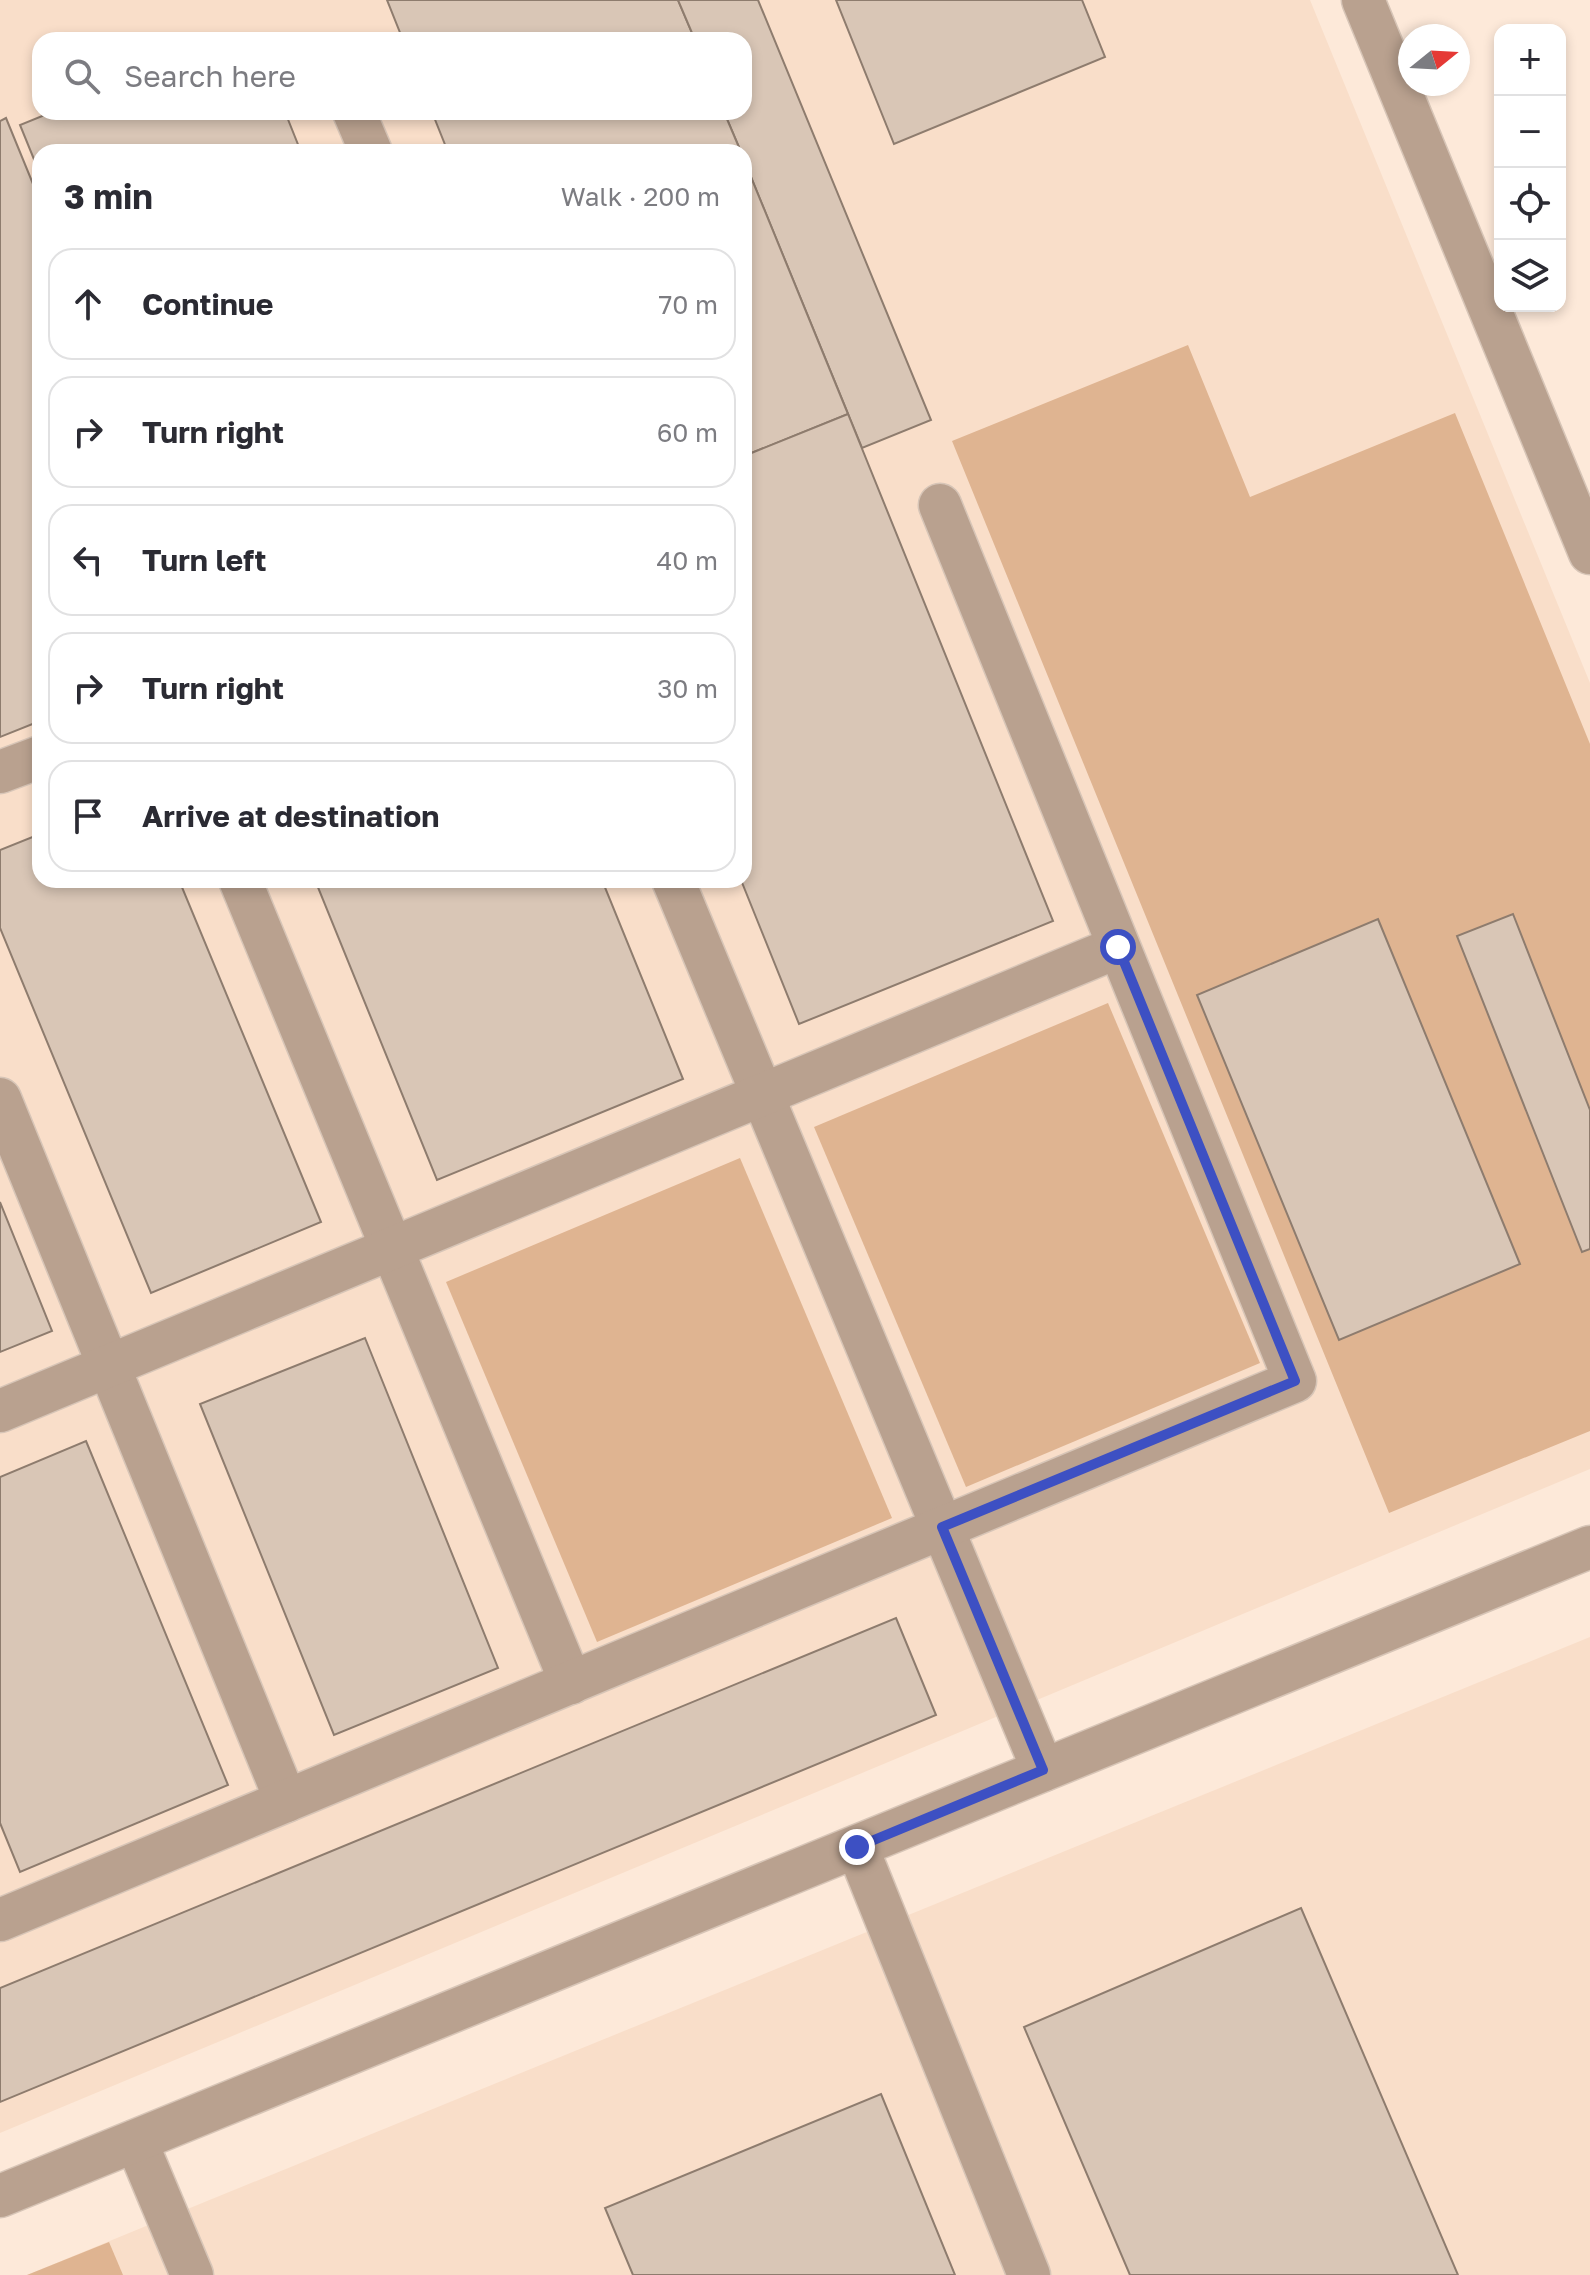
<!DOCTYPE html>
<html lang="en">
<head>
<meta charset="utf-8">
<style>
	body { margin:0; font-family:"Golos Text",sans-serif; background:#f2f2f3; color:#2b2b33 }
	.controls { position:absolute; right:24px; top:24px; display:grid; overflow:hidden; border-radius:16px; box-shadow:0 4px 12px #0003 }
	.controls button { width:72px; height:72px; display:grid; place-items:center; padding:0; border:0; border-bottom:2px solid #e1e1e2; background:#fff; color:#2b2b33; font:40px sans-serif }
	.compass { position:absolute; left:1398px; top:24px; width:72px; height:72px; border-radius:50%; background:#fff; box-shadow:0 4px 12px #0003; rotate:72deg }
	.stop { position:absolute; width:24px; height:24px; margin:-18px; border:6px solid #3d50c3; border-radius:50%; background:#fff }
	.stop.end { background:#3d50c3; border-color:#fff; box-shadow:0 2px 8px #0008 }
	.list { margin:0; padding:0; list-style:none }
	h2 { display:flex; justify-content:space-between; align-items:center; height:104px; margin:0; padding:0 32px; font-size:34px }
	h2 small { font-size:26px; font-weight:400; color:#7c7c81 }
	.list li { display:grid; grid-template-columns:52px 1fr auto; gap:24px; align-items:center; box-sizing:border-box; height:112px; margin:0 16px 16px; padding:0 16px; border:2px solid #e1e1e2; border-radius:24px }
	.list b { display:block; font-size:30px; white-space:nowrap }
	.list em { font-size:26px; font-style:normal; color:#7c7c81 }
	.icon { flex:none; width:44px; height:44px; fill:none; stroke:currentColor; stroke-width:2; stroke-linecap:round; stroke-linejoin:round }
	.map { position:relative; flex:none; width:1590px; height:2275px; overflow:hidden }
	.search { position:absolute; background:#fff; box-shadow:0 4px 12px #0003; left:32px; top:32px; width:720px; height:88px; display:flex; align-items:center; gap:20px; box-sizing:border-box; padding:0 28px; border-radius:24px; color:#7c7c81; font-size:30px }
	.panel { position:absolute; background:#fff; box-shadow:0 4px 12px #0003; left:32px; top:144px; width:720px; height:744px; border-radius:24px }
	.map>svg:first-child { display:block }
</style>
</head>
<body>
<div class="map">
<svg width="1590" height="2275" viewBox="0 0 1590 2275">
	<rect width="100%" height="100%" fill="#fde9d9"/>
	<g fill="#f9dec9" fill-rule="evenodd">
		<path d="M0,0H1310L1590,683V1469L0,2133ZM40,40H744V112H40ZM40,152H744V880H40Z"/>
		<polygon points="1590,1637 1590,2275 27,2275 168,2217"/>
	</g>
	<g fill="#dfb491">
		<polygon points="1188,345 1250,497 1455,413 1590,744 1590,1431 1389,1513 952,441"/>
		<polygon points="1108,1003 1260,1363 966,1487 814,1127"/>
		<polygon points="740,1158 892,1518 597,1642 446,1282"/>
		<polygon points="109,2242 123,2275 27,2275"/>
	</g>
	<g fill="#d9c6b6" stroke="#8e7c6e" stroke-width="2">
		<polygon points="387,0 678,0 695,40 403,40"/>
		<polygon points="678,0 758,0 931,420 862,448 744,160 744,152 741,152 724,112 744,112 744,40 695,40"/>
		<polygon points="836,0 1082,0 1105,57 894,144"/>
		<polygon points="52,112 285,112 301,152 40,152 40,174 20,125"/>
		<polygon points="432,112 724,112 741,152 448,152"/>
		<polygon points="6,118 40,201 40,721 0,737 0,121"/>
		<polygon points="744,160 848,414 744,456"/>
		<polygon points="848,414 1053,921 799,1024 741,880 744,880 744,456"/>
		<polygon points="40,834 40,880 179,880 321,1222 151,1293 0,928 0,850"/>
		<polygon points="315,880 602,880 683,1079 437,1180"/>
		<polygon points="1513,914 1590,1110 1590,1249 1582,1252 1457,936"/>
		<polygon points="1378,919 1520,1264 1339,1340 1197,995"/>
		<polygon points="0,1202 52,1331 0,1352"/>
		<polygon points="365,1338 498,1668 334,1735 200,1404"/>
		<polygon points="86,1441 228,1785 20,1872 0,1823 0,1477"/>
		<polygon points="896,1618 936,1715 0,2102 0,1988"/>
		<polygon points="1301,1908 1458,2275 1130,2275 1024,2027"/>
		<polygon points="881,2094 955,2275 633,2275 605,2208"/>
	</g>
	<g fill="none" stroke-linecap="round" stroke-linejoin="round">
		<defs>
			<g id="minor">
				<polyline points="1363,0 1590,553"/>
				<polyline points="354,112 371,152"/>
				<polyline points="0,772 40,757"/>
				<polyline points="240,880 571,1683"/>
				<polyline points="673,880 1043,1770"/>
				<polyline points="0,1099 286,1801"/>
				<polyline points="0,1411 1118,947"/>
				<polyline points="857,1847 1029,2275"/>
				<polyline points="0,1920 1295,1381 940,505"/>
				<polyline points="136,2141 192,2275"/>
				<polyline points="0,2196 1590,1547"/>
			</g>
		</defs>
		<use href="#minor" stroke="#d7c5b7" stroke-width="45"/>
		<use href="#minor" stroke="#b9a18f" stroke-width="42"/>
	</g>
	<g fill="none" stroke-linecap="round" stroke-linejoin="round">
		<polyline stroke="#3d50c3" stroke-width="10" points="857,1847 1043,1770 942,1527 1295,1381 1118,947"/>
	</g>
</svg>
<div class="controls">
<button>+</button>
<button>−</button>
<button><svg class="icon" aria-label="locate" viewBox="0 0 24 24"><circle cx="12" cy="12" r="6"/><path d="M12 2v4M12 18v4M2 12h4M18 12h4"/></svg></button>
<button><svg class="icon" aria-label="layers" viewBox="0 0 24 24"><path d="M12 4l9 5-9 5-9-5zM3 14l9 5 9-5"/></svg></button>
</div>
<svg class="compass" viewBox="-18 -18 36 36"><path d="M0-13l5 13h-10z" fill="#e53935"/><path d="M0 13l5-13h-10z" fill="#7c7c81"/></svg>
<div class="stop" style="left:1118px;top:947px"></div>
<div class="stop end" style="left:857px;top:1847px"></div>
<div class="search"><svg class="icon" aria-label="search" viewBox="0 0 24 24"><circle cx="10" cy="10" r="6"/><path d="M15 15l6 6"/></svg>Search here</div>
<section class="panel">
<h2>3 min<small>Walk · 200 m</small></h2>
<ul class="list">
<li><svg class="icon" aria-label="ahead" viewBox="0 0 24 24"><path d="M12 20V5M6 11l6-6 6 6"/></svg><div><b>Continue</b></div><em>70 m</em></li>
<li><svg class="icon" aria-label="right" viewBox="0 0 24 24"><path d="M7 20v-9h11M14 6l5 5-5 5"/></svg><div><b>Turn right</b></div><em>60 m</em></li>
<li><svg class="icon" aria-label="left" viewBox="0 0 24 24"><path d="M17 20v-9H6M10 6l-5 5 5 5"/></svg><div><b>Turn left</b></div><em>40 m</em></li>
<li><svg class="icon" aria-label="right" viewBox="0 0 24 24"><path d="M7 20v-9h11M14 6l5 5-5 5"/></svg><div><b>Turn right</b></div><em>30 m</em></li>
<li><svg class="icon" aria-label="arrive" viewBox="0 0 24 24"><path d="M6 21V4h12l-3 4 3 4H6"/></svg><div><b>Arrive at destination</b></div></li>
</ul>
</section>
</div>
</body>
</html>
